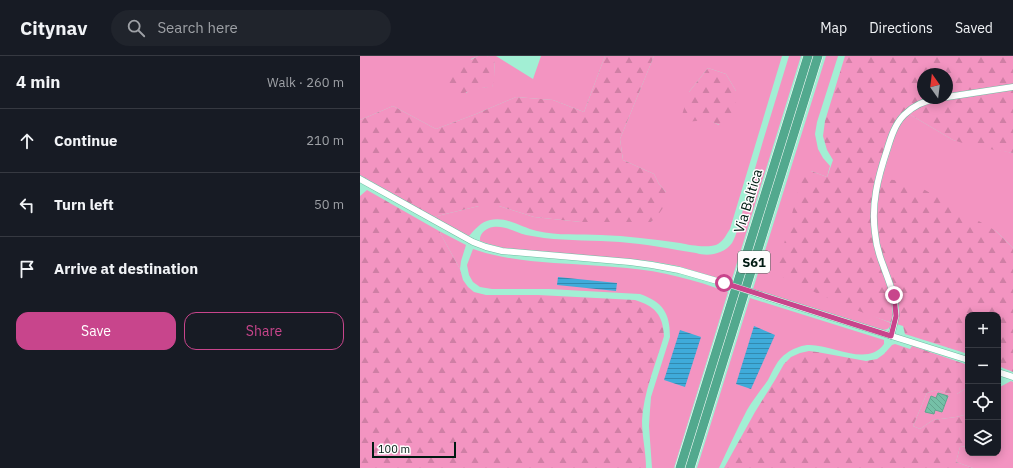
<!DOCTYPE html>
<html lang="en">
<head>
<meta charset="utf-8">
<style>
	body { margin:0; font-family:"IBM Plex Sans",sans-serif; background:#20242c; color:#f1f3f6 }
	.controls { position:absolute; right:12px; bottom:12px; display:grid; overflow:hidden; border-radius:8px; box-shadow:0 2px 10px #0003 }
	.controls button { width:36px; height:36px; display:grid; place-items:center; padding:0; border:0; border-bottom:1px solid #363941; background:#171b24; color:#f1f3f6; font:20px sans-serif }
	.compass { position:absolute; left:557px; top:12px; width:36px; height:36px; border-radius:50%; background:#171b24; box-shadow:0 2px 10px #0003; rotate:346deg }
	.scale { position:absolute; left:12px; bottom:10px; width:84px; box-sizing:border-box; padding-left:4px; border:2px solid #001a12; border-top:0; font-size:11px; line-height:14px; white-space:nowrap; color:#001a12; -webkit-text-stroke:3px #fdfdfd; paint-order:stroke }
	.stop { position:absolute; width:12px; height:12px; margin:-9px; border:3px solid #c8458c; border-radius:50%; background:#fff }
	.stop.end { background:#c8458c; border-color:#fff; box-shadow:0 1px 4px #0008 }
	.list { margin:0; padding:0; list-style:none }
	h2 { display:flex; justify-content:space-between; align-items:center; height:52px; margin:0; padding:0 16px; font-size:17px }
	h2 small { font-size:13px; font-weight:400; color:#9ea1a6 }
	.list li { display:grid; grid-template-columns:26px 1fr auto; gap:12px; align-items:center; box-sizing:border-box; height:64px; padding:0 16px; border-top:1px solid #363941 }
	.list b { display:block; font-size:15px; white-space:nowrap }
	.list em { font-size:13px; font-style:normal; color:#9ea1a6 }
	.actions { display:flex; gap:8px; padding:12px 16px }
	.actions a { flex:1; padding:9px 0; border:1px solid #c8458c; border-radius:12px; text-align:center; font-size:14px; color:#c8458c }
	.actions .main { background:#c8458c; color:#fff }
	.icon { flex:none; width:22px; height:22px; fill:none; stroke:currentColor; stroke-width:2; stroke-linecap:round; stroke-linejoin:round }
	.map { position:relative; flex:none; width:653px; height:412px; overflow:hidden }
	header { display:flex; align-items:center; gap:24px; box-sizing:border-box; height:56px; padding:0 20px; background:#171b24; border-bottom:1px solid #363941 }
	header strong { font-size:19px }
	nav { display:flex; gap:22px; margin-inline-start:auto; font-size:14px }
	.search { width:280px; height:36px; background:#20242c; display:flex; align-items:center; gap:10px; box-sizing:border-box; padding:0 14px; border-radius:22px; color:#9ea1a6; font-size:15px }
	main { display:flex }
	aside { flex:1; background:#171b24 }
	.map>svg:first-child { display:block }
</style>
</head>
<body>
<header>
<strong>Citynav</strong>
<div class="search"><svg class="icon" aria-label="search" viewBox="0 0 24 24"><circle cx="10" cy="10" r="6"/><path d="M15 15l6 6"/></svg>Search here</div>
<nav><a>Map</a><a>Directions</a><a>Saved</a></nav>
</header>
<main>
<aside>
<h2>4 min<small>Walk · 260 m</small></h2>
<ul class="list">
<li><svg class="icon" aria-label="ahead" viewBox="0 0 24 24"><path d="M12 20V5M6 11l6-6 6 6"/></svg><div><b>Continue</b></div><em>210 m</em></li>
<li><svg class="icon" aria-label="left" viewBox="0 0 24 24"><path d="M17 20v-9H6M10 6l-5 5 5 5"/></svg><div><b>Turn left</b></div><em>50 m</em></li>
<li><svg class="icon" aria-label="arrive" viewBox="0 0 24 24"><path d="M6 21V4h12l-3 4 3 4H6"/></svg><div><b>Arrive at destination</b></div></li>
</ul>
<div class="actions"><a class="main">Save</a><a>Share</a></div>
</aside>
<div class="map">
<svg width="653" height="412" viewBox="0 0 653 412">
	<defs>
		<pattern id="forest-firs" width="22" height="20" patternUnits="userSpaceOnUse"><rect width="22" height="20" fill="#f394c1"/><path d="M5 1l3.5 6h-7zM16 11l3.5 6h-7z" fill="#cf7fa5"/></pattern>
		<pattern id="water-rules" width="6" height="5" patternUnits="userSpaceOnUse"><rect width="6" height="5" fill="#3fabda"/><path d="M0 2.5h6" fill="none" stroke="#328aaf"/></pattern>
		<pattern id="building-back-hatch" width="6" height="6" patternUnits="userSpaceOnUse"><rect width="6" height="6" fill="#75c0a7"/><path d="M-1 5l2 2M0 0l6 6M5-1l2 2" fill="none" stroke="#63a48f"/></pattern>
	</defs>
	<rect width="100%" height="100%" fill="#a2efd4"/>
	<g fill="#f394c1" fill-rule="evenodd">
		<path d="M0,0H118L111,3L106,37C113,32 123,31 132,31L135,15L134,5L127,0H136L173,23L181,0H245L224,56L193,44L156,41L116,58L76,73L33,50L0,64Z"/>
		<path d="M294,0H422L370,173C366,179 363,186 356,189C346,192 329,189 320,187C293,183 267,180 241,179C220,178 198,180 177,175C162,172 147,160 130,164C121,166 115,173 109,180L73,161L119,150H139L174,161L221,166H291L306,136L299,128L294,118L263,104L260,83ZM348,12L366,18L376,35L359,69L347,63L329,36Z"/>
		<path d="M429,0H441L371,226L318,210L290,205L144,192L129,188L120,185C119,178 126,172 133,171C144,169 155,176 166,179C172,180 178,181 184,182C209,185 235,184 260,186C286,188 311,193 336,197C348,201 364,198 372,187C373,185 375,181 376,178L403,85Z"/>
		<path d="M466,0H478L457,66L455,78L458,93L463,102L470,110L467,121L451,115L476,245L531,267C530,272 528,273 524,274L393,233Z"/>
		<polygon points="549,58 593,84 653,97 653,192 636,175 522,123 536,76 542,64"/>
		<polygon points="79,175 106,189 101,205 100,213"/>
		<path d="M113,193C139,202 166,205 194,207C218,208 243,210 267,212C302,215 335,224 368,236L314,412H292L289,370L290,354L291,341L310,281C310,257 303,246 280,238L189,233H132L120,231L113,226L109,219L107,209Z"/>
		<path d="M390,242L524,284V288C507,312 470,287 447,289C440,290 432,293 427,297C417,303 413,315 408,324C401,334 393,344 387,354C377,373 368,393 359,412H337Z"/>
		<polygon points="651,325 653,326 653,412 613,412 596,406 600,391 608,390 608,397 638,397 638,332"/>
		<polygon points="608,331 608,358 596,361 573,364 560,373 553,370 567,337 577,334 589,338 597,338"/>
	</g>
	<g fill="url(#forest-firs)" fill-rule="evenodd">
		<path d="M118,0H127L134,4C135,14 136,22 132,31C117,31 107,38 92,39L87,34L90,19L105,7Z"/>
		<path d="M245,0H294L260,83L263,104L294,118L299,128L306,136C306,151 301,156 291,166H221L174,161L139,150H119L73,161L0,119V64L33,50L76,73L116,58L156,41L193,44L224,56Z"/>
		<path d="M485,0H653V97L612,90L593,84L549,58L542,64L536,76L522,123L534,124L565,134L636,175L653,192V316L638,310V259H608V298L545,278L543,270C499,258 457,237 416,218L442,120L451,115L467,121L473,104L467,94L463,80L465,65ZM563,18H587V42H563Z"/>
		<polygon points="348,12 366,18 376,35 376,54 371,65 360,69 347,64 325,66 322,59 329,36"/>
		<path d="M7,134L79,175L100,213L103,224L108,231L114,236L126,239H178L275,244C295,250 303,259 304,280C296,307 283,338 282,365C282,381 286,396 286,412H0V140Z"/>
		<polygon points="535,288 550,293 552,290 608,309 608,331 597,338 589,338 577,334 567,337 553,370 560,373 573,364 596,361 608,358 608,390 600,391 596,406 613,412 364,412 395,356 415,324 424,308 431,301 440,297 449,295 457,296 506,305 517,303 524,298 532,289"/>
	</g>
	<g fill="url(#water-rules)">
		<polygon points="198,221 257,227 256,235 197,229"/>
		<polygon points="394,270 415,279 391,333 376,328"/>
		<polygon points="320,274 341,281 325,331 304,324"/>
	</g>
	<polygon fill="url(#building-back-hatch)" stroke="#5ca78e" points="578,337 588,340 582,356 575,354 574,358 565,356 571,340 576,342"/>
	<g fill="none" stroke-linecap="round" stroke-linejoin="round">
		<defs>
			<g id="minor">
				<polyline points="587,41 653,31"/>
				<polyline points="0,123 113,186 126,191 142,195 270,206 292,209 319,214 364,227"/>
				<polyline points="398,238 608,304"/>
				<path d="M531,280C533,273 535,266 536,259C536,241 529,226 523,209C519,199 516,188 515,177C511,148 518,121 527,94C531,81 535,68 544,59C554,49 566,44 580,42"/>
				<polyline points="638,316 653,321"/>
			</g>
			<g id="highway">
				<polyline points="320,412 448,0"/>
				<polyline points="330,412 458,0"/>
			</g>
		</defs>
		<use href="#minor" stroke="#71bca3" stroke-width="7"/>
		<use href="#highway" stroke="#fff" stroke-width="10"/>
		<use href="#minor" stroke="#fff" stroke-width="6"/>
		<use href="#highway" stroke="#52a98e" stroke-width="9"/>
		<defs>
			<polyline id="minor-bridge" points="364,227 398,238"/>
		</defs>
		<use href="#minor-bridge" stroke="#71bca3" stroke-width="7" stroke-linecap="butt"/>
		<use href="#minor-bridge" stroke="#fff" stroke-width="6"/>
	</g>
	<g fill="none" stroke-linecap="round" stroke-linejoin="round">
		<polyline stroke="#c8458c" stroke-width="5" points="364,227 531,280 536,260 534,239"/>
	</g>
	<g text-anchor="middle" stroke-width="3" stroke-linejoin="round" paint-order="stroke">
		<rect fill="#fdfdfd" stroke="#4c5e58" stroke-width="1" x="378" y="195" width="32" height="22" rx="3"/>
		<g font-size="13" font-weight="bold" fill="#001a12">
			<text x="394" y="211">S61</text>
		</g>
		<g font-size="14" fill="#001a12" stroke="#fdfdfd">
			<text transform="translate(388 145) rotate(-73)" y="5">Via Baltica</text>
		</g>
	</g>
</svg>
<div class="controls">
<button>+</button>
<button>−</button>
<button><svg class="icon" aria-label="locate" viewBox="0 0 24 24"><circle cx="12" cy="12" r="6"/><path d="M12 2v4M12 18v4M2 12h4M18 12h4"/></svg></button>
<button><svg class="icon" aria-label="layers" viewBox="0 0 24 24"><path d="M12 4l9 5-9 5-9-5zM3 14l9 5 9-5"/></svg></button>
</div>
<svg class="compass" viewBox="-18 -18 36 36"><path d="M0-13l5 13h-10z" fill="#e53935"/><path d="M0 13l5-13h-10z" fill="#9ea1a6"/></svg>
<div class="scale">100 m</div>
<div class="stop" style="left:364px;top:227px"></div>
<div class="stop end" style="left:534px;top:239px"></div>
</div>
</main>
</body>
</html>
